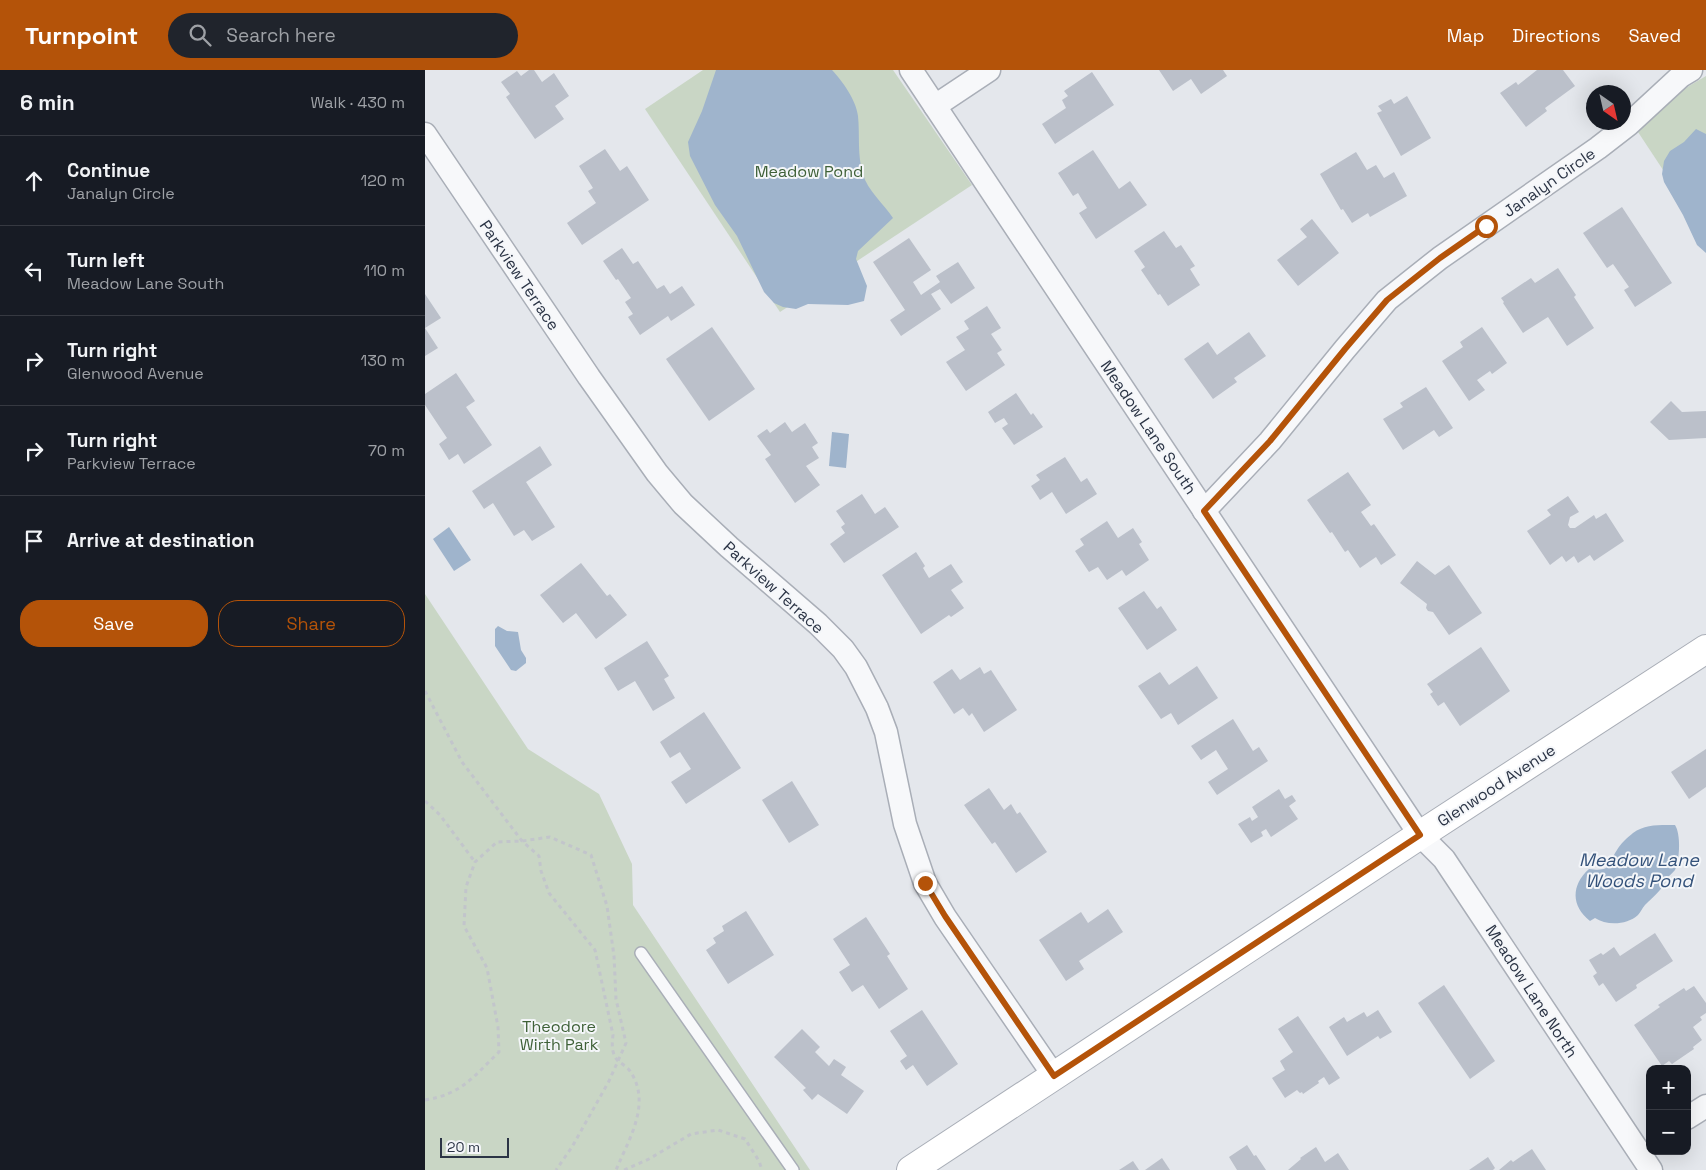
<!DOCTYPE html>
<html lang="en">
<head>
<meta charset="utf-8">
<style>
	body { margin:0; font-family:"Space Grotesk",sans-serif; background:#20242c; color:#f1f3f6 }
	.controls { position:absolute; right:15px; bottom:15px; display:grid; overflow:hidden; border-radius:10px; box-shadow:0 5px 20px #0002 }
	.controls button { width:45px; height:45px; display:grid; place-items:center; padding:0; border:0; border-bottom:1px solid #363941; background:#171b24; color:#f1f3f6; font:25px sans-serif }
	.compass { position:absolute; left:1161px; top:15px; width:45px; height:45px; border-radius:50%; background:#171b24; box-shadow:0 5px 20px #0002; rotate:146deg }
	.scale { position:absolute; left:15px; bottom:12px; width:69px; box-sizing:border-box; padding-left:5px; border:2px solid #2b3445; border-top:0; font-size:14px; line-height:18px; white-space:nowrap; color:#2b3445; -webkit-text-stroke:4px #f4f6f9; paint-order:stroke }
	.stop { position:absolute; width:15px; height:15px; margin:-11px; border:4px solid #b45309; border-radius:50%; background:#fff }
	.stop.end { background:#b45309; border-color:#fff; box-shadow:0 1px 5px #0008 }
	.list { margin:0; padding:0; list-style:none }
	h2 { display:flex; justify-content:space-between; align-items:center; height:65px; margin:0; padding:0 20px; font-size:21px }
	h2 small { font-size:16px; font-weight:400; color:#9ea1a6 }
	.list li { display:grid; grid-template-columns:32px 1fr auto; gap:15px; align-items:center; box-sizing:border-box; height:90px; padding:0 20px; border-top:1px solid #363941 }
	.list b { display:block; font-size:19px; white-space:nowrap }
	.list p { margin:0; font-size:16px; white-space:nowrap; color:#9ea1a6 }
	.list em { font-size:16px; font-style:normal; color:#9ea1a6 }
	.actions { display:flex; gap:10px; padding:15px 20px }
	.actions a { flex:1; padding:11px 0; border:1px solid #b45309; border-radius:20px; text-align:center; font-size:18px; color:#b45309 }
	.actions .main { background:#b45309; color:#fff }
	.icon { flex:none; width:28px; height:28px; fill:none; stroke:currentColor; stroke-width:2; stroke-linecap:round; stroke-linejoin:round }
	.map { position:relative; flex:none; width:1281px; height:1100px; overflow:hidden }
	header { display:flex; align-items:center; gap:30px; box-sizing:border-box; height:70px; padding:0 25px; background:#b45309; color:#fff }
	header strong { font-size:24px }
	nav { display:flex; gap:28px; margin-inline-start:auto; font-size:18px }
	.search { width:350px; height:45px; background:#20242c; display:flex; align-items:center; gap:12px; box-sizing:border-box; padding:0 18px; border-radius:28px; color:#9ea1a6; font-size:19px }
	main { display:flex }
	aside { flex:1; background:#171b24 }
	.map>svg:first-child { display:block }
</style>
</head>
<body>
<header>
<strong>Turnpoint</strong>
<div class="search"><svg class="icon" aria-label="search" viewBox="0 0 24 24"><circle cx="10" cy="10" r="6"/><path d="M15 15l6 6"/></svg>Search here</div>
<nav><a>Map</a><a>Directions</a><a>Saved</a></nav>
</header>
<main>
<aside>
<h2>6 min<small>Walk · 430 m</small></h2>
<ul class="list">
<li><svg class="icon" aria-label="ahead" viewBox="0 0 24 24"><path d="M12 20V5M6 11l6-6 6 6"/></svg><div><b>Continue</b><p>Janalyn Circle</p></div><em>120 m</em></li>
<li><svg class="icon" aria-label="left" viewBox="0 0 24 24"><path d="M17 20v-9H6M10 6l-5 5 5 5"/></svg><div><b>Turn left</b><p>Meadow Lane South</p></div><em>110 m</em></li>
<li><svg class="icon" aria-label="right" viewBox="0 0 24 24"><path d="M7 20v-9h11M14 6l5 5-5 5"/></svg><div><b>Turn right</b><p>Glenwood Avenue</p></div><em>130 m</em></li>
<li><svg class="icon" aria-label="right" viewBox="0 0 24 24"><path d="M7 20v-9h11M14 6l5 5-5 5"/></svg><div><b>Turn right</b><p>Parkview Terrace</p></div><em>70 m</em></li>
<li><svg class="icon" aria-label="arrive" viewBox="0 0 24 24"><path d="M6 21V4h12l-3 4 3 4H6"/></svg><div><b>Arrive at destination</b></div></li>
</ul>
<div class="actions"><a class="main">Save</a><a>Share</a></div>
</aside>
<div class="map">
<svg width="1281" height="1100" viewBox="0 0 1281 1100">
	<rect width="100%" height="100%" fill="#e4e7ec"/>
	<g fill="#c9d6c5">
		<polygon points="278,0 468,0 547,115 355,242 220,39"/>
		<polygon points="1281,6 1281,165 1213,62 1259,19"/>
		<polygon points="0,524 103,679 174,724 207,794 208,835 385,1100 0,1100"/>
	</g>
	<g fill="#9fb4cc">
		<path d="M291,0H407C418,12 431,30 433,46C435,65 432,85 438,104C442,120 459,134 468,148L433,181L431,189L442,216L439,231L423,235L383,234L371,239L358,237L349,233L339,222L312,166L290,135L265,86L263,72L277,41Z"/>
		<polygon points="1271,59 1281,64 1281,183 1272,175 1258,145 1239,112 1237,104 1239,91 1245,81 1259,72"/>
		<polygon points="407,362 424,364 421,398 404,396"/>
		<polygon points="24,457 46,490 29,501 8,469"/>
		<polygon points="73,556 82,561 93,562 96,580 101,588 101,593 91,601 86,600 70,576 70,559"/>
		<path d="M1250,755C1256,764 1255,790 1250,800C1248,803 1244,805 1242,809C1237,820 1229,826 1220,835C1217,838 1216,842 1213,845C1202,855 1182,856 1170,848L1165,851C1146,836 1146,815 1164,799C1187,802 1182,795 1192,780C1195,774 1203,767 1208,763C1220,754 1235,755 1250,755Z"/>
	</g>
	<g fill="#bbc0ca">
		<polygon points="104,0 109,0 117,12 129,3 144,26 130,36 139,49 110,69 81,27 85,24 76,12 92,1 96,6"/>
		<polygon points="734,0 798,0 802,6 776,24 766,9 748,21"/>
		<polygon points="1112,0 1138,0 1150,16 1120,38 1122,41 1101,57 1075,23 1091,12 1093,15"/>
		<polygon points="667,2 689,35 630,74 617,54 641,38 637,30 643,26 639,21"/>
		<polygon points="982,26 1006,68 976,86 952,43 957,41 953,36 966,29 969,34"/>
		<polygon points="180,79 195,101 202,96 224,130 157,175 142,153 171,133 163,121 168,118 154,96"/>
		<polygon points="668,80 694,119 705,111 722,135 671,169 654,143 662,138 653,123 648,126 633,103"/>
		<polygon points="931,82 942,100 951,95 959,108 969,102 982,126 945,147 943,143 927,153 918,139 916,140 895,104"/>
		<polygon points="1197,137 1247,213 1210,237 1199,220 1204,217 1188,194 1182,198 1158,163"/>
		<polygon points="887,149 914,183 873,216 852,190 882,167 875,159"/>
		<polygon points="739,161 751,178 756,175 770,196 765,199 775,215 743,236 735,224 733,225 716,200 720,197 709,181"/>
		<polygon points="484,168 506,200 488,212 496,225 515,212 511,206 533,192 550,218 526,234 515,219 506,224 516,239 476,266 465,250 480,240 448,192"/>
		<polygon points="197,178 208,194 213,191 232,219 239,215 245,224 257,216 270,235 246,251 243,246 215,265 203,247 208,244 200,232 206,228 193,209 191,210 178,191"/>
		<polygon points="1133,198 1151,225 1149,227 1169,258 1142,276 1123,247 1098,263 1078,233 1079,232 1076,228 1106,208 1110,213"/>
		<polygon points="0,224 16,248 0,258 13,278 0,286"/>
		<polygon points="562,236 576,258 566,264 577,280 572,283 580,295 541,321 521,292 540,280 531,267 544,259 539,251"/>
		<polygon points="287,257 330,319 284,351 241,289"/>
		<polygon points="1057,257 1082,293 1067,304 1065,301 1052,310 1060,320 1044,331 1017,291 1038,277 1035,272"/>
		<polygon points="824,262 841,286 809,308 812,312 788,329 759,289 783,272 792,285"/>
		<polygon points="31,303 50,331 41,337 67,375 39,394 33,384 24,390 14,374 22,368 0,335 0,324"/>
		<polygon points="1001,317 1028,358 1014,367 1009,360 978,380 958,349 978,337 975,333"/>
		<polygon points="591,323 606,345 608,343 618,357 589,375 577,358 583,354 579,348 570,353 563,342"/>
		<polygon points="1246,331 1257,342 1281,341 1281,368 1244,370 1225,352"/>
		<polygon points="360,352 367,362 380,353 393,373 387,377 394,388 381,396 395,415 370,433 340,389 346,385 332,366 342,359 345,363"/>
		<polygon points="115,376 127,395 101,412 130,457 107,471 99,460 89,466 68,433 59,439 47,421"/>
		<polygon points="640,387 656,412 662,408 672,424 641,444 627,422 615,430 606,416 615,410 611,405"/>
		<polygon points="923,402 946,435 936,442 946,456 949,454 971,485 956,495 951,487 935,498 923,480 920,482 907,462 905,463 882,430"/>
		<polygon points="437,424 450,444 460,437 474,457 419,493 405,474 420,463 416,457 420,454 411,441"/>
		<polygon points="1143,426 1154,442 1145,447 1143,455 1145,458 1150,458 1169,445 1171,449 1181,443 1199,471 1169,491 1165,485 1153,493 1149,486 1141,492 1137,486 1125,495 1102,461 1126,445 1122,440"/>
		<polygon points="682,451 693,468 708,458 717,472 714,474 724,490 701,506 697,500 682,510 673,497 664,502 650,481 659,475 655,469"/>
		<polygon points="491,482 500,496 498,498 504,508 526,494 538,512 526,520 539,538 526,547 524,545 496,564 457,505"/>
		<polygon points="992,491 1010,505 1024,495 1057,543 1024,565 1008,542 1003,541 1001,538 1002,534 975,513"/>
		<polygon points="156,493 182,526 185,524 202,545 171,569 151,543 138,553 115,525"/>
		<polygon points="719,521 732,539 736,536 752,560 722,580 693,538"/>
		<polygon points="222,571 244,606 239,609 250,628 228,641 210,611 193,621 179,598"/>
		<polygon points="1056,577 1085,621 1035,656 1019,632 1013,636 1005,624 1008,622 1002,614"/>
		<polygon points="772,596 793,628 753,655 746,643 736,649 713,616 735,602 744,615"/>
		<polygon points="555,597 559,604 566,600 592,640 559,662 547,643 544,646 538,638 529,644 508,612 527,599 535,610"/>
		<polygon points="279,642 316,698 261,734 246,712 266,699 255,682 245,688 235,672"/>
		<polygon points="808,649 828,681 834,677 843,691 792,725 783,712 803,699 791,680 776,690 766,676"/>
		<polygon points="1281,679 1281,717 1264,729 1246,702"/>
		<polygon points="367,711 394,755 364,773 337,730"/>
		<polygon points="564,718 579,740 586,734 592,744 595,742 622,782 591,803 570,772 567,774 539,735"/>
		<polygon points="854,719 860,729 867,725 871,731 864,736 873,749 846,767 841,759 836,762 838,766 826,773 813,754 825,747 827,751 833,747 827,737"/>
		<polygon points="683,839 698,862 654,891 659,899 641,911 614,870 656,842 663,853"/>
		<polygon points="321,841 349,885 303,914 281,880 291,873 288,868 299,861 297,856"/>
		<polygon points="441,847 465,884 462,886 483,919 454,939 438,915 427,922 414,902 425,895 408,869"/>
		<polygon points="1230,863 1248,891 1211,915 1212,918 1191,932 1178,913 1174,916 1168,906 1172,903 1164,890 1176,883 1178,885 1189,877 1195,886"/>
		<polygon points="1019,915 1070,991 1045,1009 993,933"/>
		<polygon points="1269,916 1281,933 1281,943 1275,947 1277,950 1268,957 1277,970 1268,977 1269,979 1247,994 1244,991 1237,996 1209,955 1235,937 1233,935 1259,918 1261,921"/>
		<polygon points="497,940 533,994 502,1016 488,995 481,1000 475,991 482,986 465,961"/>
		<polygon points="953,940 967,962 955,969 953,966 922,986 904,957 919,947 922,952 939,942 942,947"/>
		<polygon points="873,946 915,1008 904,1015 899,1007 893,1011 894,1013 878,1024 877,1022 875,1023 872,1020 860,1028 847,1008 860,1000 855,991 868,982 853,959"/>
		<polygon points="377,959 395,977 390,982 404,996 409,989 421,997 416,1005 439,1021 422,1044 393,1024 387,1030 378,1020 381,1018 349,987"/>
		<polygon points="822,1075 829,1086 831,1085 841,1100 812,1100 804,1087"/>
		<polygon points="891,1077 900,1092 913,1083 924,1100 863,1100 876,1089 875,1088"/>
		<polygon points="1107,1079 1121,1100 1074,1100 1086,1090 1088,1092"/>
		<polygon points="1063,1087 1070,1098 1068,1100 1044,1100"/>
		<polygon points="737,1088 745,1100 720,1100"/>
		<polygon points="708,1091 714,1100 694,1100"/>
	</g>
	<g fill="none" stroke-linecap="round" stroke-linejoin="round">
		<defs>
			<polyline id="lane" points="216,883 368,1100"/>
			<g id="street">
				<polyline points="486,0 995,765 1019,789 1226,1100"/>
				<polyline points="510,36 564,0"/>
				<polyline points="0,64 164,307 232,403 258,434 304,477 393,554 418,579 431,597 452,638 461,662 480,754 500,813 520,847 629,1006"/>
				<polyline points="779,441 845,371 920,279 962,230 1015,188 1173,78 1204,54 1256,6 1266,0"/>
				<polyline points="1262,1048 1281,1036"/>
			</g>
			<polyline id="secondary" points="486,1100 995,765 1281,579"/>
		</defs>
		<use href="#lane" stroke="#a9aeb7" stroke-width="14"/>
		<use href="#street" stroke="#a9aeb7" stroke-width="25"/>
		<use href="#secondary" stroke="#a9aeb7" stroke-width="30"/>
		<g stroke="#c2c5cb" stroke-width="3" stroke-dasharray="4 4" stroke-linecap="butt">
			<path d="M0,621L37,692L97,771L114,786L116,801L124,823L170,880L188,965C187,974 186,983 193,991C197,994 202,997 205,1001C227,1033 204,1069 191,1100"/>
			<polyline points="0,731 15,745 50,792"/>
			<path d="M0,1030C37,1024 48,1007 74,982L73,957L62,898L39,856L41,817L50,792L72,772L97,771L125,767L166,785L182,836L189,886L191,929L201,973L184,1011L147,1077L131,1100"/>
			<polyline points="199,1100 224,1089 266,1064 293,1060 320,1069 334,1091 337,1100"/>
		</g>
		<use href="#lane" stroke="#f7f8fa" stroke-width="11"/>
		<use href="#street" stroke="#f7f8fa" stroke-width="22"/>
		<use href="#secondary" stroke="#fff" stroke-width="28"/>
	</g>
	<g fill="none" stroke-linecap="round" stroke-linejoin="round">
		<polyline stroke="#b45309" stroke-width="6" points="500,813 520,846 629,1006 995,765 779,441 845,371 920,279 962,230 1015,188 1061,156"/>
	</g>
	<g text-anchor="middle" stroke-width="4" stroke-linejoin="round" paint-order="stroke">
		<g font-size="16" fill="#3f6138" stroke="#f4f6f9">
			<text x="384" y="107">Meadow Pond</text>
			<text x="134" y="962">Theodore<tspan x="134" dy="18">Wirth Park</tspan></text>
		</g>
		<g font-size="16" fill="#2b3445" stroke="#f4f6f9">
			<text transform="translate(1124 112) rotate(-35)" y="6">Janalyn Circle</text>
			<text transform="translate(95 205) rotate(56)" y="6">Parkview Terrace</text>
			<text transform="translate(724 357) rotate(56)" y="6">Meadow Lane South</text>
			<text transform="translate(349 517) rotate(42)" y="6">Parkview Terrace</text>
			<text transform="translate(1071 715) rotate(-33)" y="6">Glenwood Avenue</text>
			<text transform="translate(1107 921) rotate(57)" y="6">Meadow Lane North</text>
		</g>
		<g font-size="18" font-style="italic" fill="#34527a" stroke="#f4f6f9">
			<text x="1214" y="796">Meadow Lane<tspan x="1214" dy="21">Woods Pond</tspan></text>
		</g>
	</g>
</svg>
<div class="controls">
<button>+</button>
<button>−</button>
</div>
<svg class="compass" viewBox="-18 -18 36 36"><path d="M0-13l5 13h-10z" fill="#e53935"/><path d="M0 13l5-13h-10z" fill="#9ea1a6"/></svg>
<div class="scale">20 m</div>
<div class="stop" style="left:1061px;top:156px"></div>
<div class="stop end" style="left:500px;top:813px"></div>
</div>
</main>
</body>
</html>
